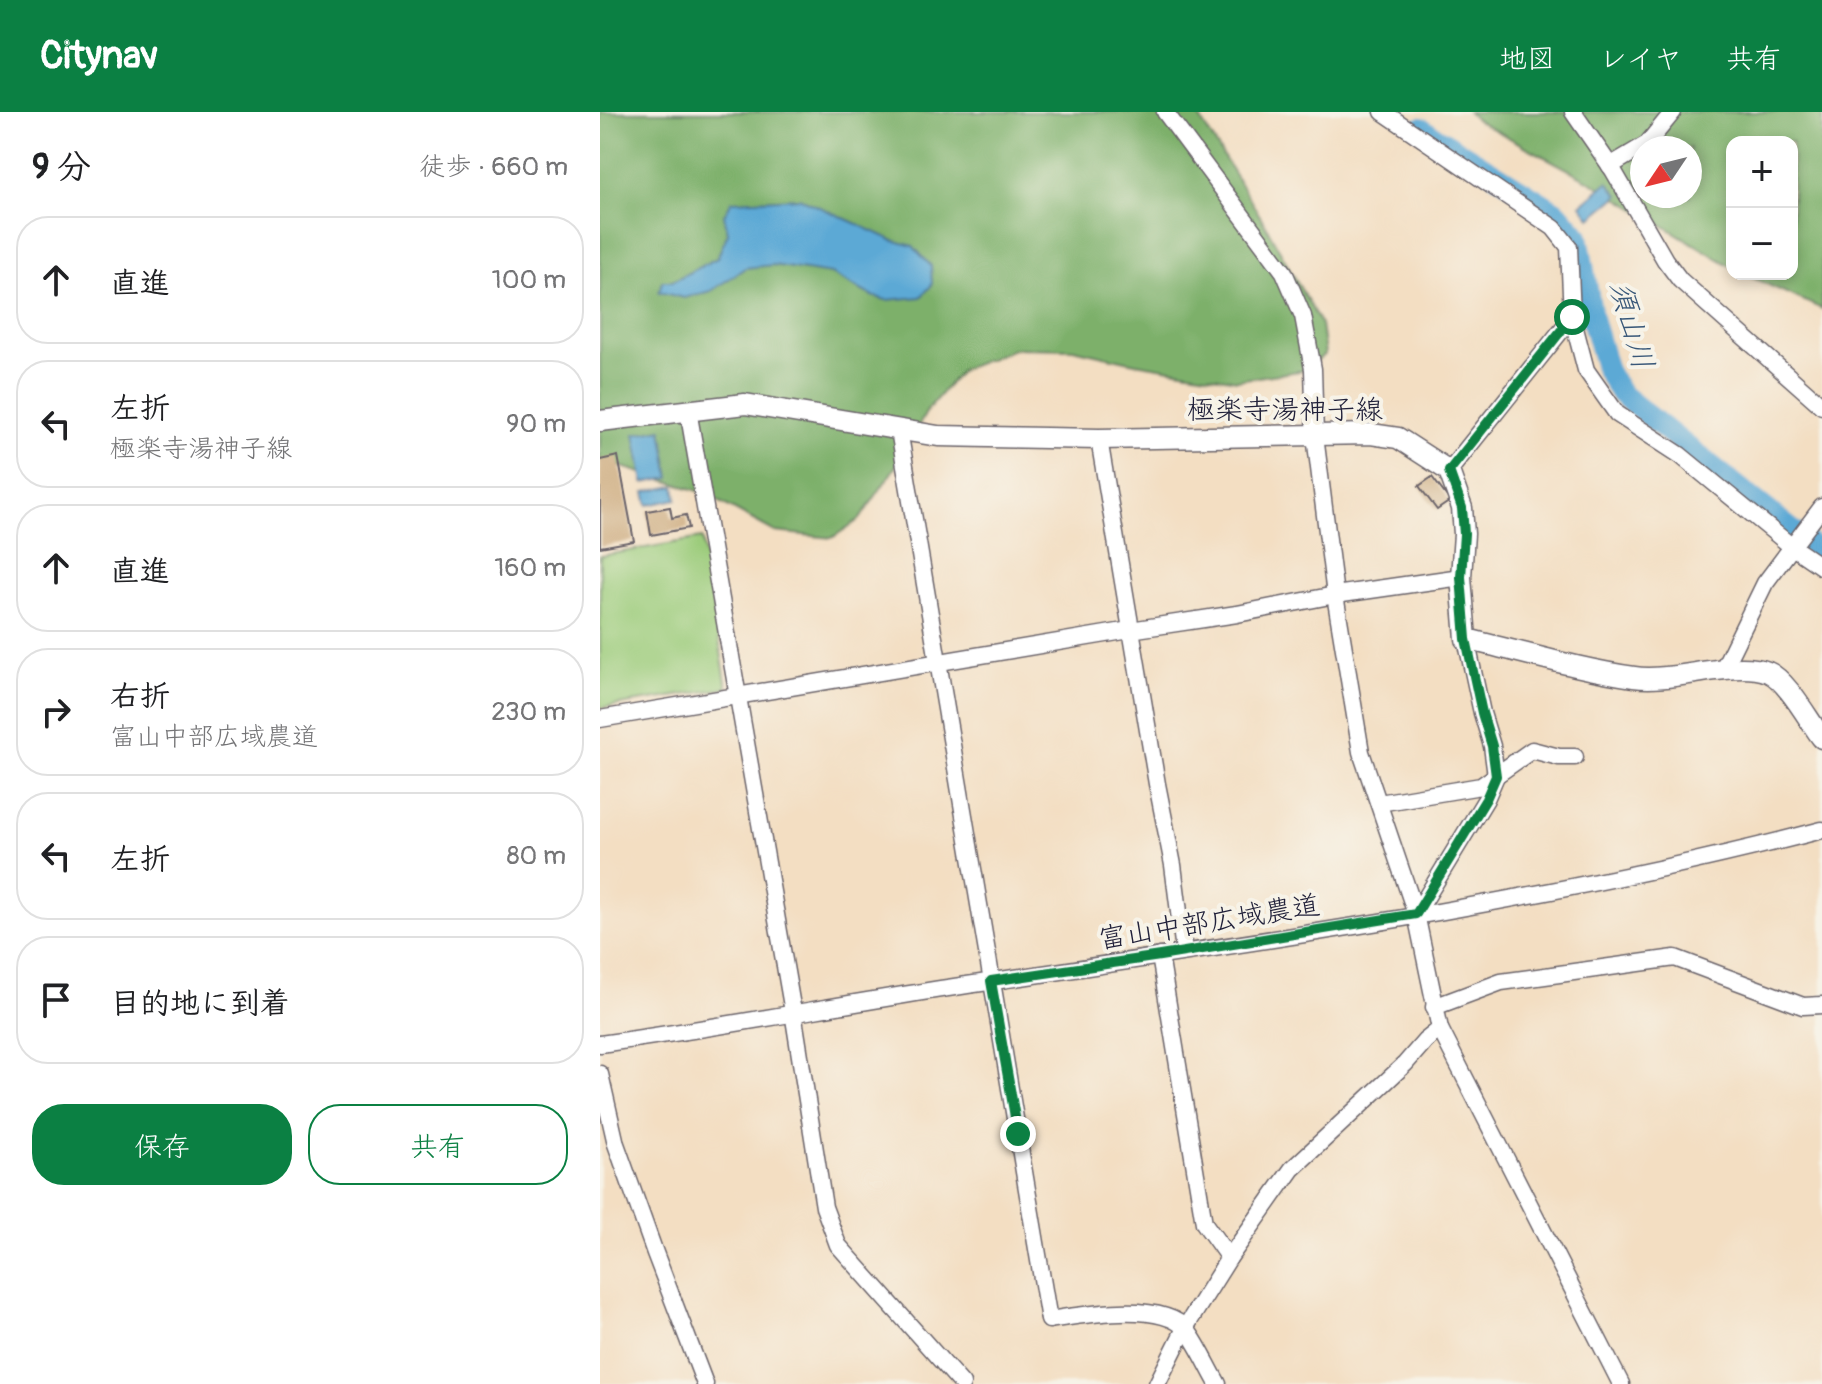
<!DOCTYPE html>
<html lang="ja">
<head>
<meta charset="utf-8">
<style>
	body { margin:0; font-family:Pangolin,"Klee One",sans-serif; background:#f2f2f2; color:#202124 }
	.controls { position:absolute; right:24px; top:24px; display:grid; overflow:hidden; border-radius:16px; box-shadow:0 4px 12px #0003 }
	.controls button { width:72px; height:72px; display:grid; place-items:center; padding:0; border:0; border-bottom:2px solid #e0e0e0; background:#fff; color:#202124; font:40px sans-serif }
	.compass { position:absolute; left:1030px; top:24px; width:72px; height:72px; border-radius:50%; background:#fff; box-shadow:0 4px 12px #0003; rotate:235deg }
	.stop { position:absolute; width:24px; height:24px; margin:-18px; border:6px solid #0b8043; border-radius:50%; background:#fff }
	.stop.end { background:#0b8043; border-color:#fff; box-shadow:0 2px 8px #0008 }
	.list { margin:0; padding:0; list-style:none }
	h2 { display:flex; justify-content:space-between; align-items:center; height:104px; margin:0; padding:0 32px; font-size:34px }
	h2 small { font-size:26px; font-weight:400; color:#757577 }
	.list li { display:grid; grid-template-columns:52px 1fr auto; gap:24px; align-items:center; box-sizing:border-box; height:128px; margin:0 16px 16px; padding:0 16px; border:2px solid #e0e0e0; border-radius:32px }
	.list b { display:block; font-size:30px; white-space:nowrap }
	.list p { margin:0; font-size:26px; white-space:nowrap; color:#757577 }
	.list em { font-size:26px; font-style:normal; color:#757577 }
	.actions { display:flex; gap:16px; padding:24px 32px }
	.actions a { flex:1; padding:18px 0; border:2px solid #0b8043; border-radius:32px; text-align:center; font-size:28px; color:#0b8043 }
	.actions .main { background:#0b8043; color:#fff }
	.icon { flex:none; width:44px; height:44px; fill:none; stroke:currentColor; stroke-width:2; stroke-linecap:round; stroke-linejoin:round }
	.map { position:relative; flex:none; width:1222px; height:1272px; overflow:hidden }
	header { display:flex; align-items:center; gap:48px; box-sizing:border-box; height:112px; padding:0 40px; background:#0b8043; color:#fff }
	header strong { font-size:38px }
	nav { display:flex; gap:44px; margin-inline-start:auto; font-size:28px }
	main { display:flex }
	aside { flex:1; background:#fff }
	.map>svg:first-child { display:block }
</style>
</head>
<body>
<header>
<strong>Citynav</strong>
<nav><a>地図</a><a>レイヤ</a><a>共有</a></nav>
</header>
<main>
<aside>
<h2>9 分<small>徒歩 · 660 m</small></h2>
<ul class="list">
<li><svg class="icon" aria-label="ahead" viewBox="0 0 24 24"><path d="M12 20V5M6 11l6-6 6 6"/></svg><div><b>直進</b></div><em>100 m</em></li>
<li><svg class="icon" aria-label="left" viewBox="0 0 24 24"><path d="M17 20v-9H6M10 6l-5 5 5 5"/></svg><div><b>左折</b><p>極楽寺湯神子線</p></div><em>90 m</em></li>
<li><svg class="icon" aria-label="ahead" viewBox="0 0 24 24"><path d="M12 20V5M6 11l6-6 6 6"/></svg><div><b>直進</b></div><em>160 m</em></li>
<li><svg class="icon" aria-label="right" viewBox="0 0 24 24"><path d="M7 20v-9h11M14 6l5 5-5 5"/></svg><div><b>右折</b><p>富山中部広域農道</p></div><em>230 m</em></li>
<li><svg class="icon" aria-label="left" viewBox="0 0 24 24"><path d="M17 20v-9H6M10 6l-5 5 5 5"/></svg><div><b>左折</b></div><em>80 m</em></li>
<li><svg class="icon" aria-label="arrive" viewBox="0 0 24 24"><path d="M6 21V4h12l-3 4 3 4H6"/></svg><div><b>目的地に到着</b></div></li>
</ul>
<div class="actions"><a class="main">保存</a><a>共有</a></div>
</aside>
<div class="map">
<svg width="1222" height="1272" viewBox="0 0 1222 1272">
	<rect width="100%" height="100%" fill="#f7f3e8"/>
	<filter id="ink" filterUnits="userSpaceOnUse"><feTurbulence type="fractalNoise" baseFrequency=".0125" numOctaves="2"/><feDisplacementMap in="SourceGraphic" scale="16" xChannelSelector="R" yChannelSelector="G"/><feConvolveMatrix kernelMatrix="1 2 1 2 8 2 1 2 1" color-interpolation-filters="sRGB"/></filter>
	<filter id="wash" filterUnits="userSpaceOnUse"><feTurbulence type="fractalNoise" baseFrequency=".006" numOctaves="4" result="noise"/><feDisplacementMap in="SourceGraphic" scale="32" xChannelSelector="R" yChannelSelector="G"/><feGaussianBlur stdDeviation="1.8" result="paint"/><feColorMatrix in="noise" values="0 0 0 0 0 0 0 0 0 0 0 0 0 0 0 0 0 1.4 0 .05"/><feComposite in="paint" operator="in"/></filter>
	<g filter="url(#wash)">
		<rect width="100%" height="100%" fill="#f3dec2"/>
		<polygon fill="#9ccc7b" stroke="#5f775b" stroke-width="2" points="102,426 127,576 0,596 0,444"/>
		<g fill="#7db06b" stroke="#506953" stroke-width="2" fill-rule="evenodd">
			<polygon points="0,0 596,0 665,112 721,213 725,242 706,258 637,268 535,251 473,237 416,236 361,258 328,297 296,354 260,407 232,426 175,420 102,380 0,348"/>
			<path d="M868,0H1222V197L1144,162H1192V30H1132V155L988,68L876,8ZM1042,36H1090V84H1042Z"/>
		</g>
		<g fill="#5ca9d5" stroke="#3f6688" stroke-width="2">
			<polygon points="1008,70 1019,83 991,106 981,93"/>
			<polygon points="200,86 292,128 313,134 331,154 332,173 321,185 286,188 272,184 231,162 173,153 145,156 111,179 84,186 59,180 62,169 73,169 117,146 128,121 124,103 132,89"/>
			<polygon points="62,317 70,366 44,371 35,322"/>
			<polygon points="75,374 77,387 48,393 45,380"/>
		</g>
		<g fill="none" stroke-linecap="round" stroke-linejoin="round">
			<polyline stroke="#5ca9d5" stroke-width="22" points="821,16 958,101 978,124 992,206 1007,259 1021,282 1222,442"/>
		</g>
		<g id="blocks">
			<g fill="#cca97c">
				<polygon points="18,344 34,429 0,435 0,348"/>
				<polygon points="832,365 850,389 837,398 819,374"/>
				<polygon points="70,395 72,406 86,403 89,416 51,423 47,399"/>
			</g>
		</g>
	</g>
	<g filter="url(#ink)">
		<use href="#blocks" fill-opacity="0" stroke="#6b646a" stroke-width="2"/>
		<g fill="none" stroke-linecap="round" stroke-linejoin="round">
			<defs>
				<g id="minor">
					<polyline points="565,0 684,160 703,204 713,257 715,324 735,483 761,640 816,802 840,917 1021,1272"/>
					<polyline points="783,0 954,116 969,135 972,205 986,258 1017,302 1080,343 1191,434 1222,455"/>
					<polyline points="973,0 1013,58 1065,148 1080,168 1222,294"/>
					<polyline points="1010,54 1047,32 1073,0"/>
					<polyline points="88,298 193,900 224,1095 238,1133 362,1272"/>
					<path d="M299,318L449,1208C483,1203 562,1188 587,1218C599,1234 608,1255 618,1272"/>
					<polyline points="499,327 557,672 573,753 584,839"/>
					<polyline points="849,359 972,205"/>
					<polyline points="1122,559 1165,471 1222,395"/>
					<polyline points="0,607 530,518 637,502 735,483 861,465"/>
					<polyline points="779,691 881,674 932,638 959,645 975,645"/>
					<polyline points="816,802 886,687 896,664 892,634 882,601 866,527"/>
					<polyline points="560,844 604,1111 629,1146"/>
					<polyline points="834,895 901,870 1075,846 1203,894 1222,893"/>
					<path d="M0,932C132,914 262,888 394,869C671,828 951,789 1222,718"/>
					<polyline points="0,962 16,1032 55,1141 105,1272"/>
					<polyline points="557,1272 585,1216 629,1146 692,1057 805,952 825,929 840,917"/>
				</g>
				<path id="major" d="M0,309L145,292L338,324L499,327L771,322L798,326L849,359L862,396L864,422L861,465L866,527C922,540 978,557 1034,565C1073,571 1134,547 1168,560C1187,568 1209,609 1222,626"/>
			</defs>
			<use href="#minor" stroke="#6b646a" stroke-width="19"/>
			<use href="#major" stroke="#6b646a" stroke-width="23"/>
			<use href="#minor" stroke="#fff" stroke-width="16"/>
			<use href="#major" stroke="#fff" stroke-width="20"/>
		</g>
	</g>
	<g fill="none" stroke-linecap="round" stroke-linejoin="round" filter="url(#ink)">
		<polyline stroke="#0b8043" stroke-width="10" points="418,1022 391,869 560,844 816,802 886,687 896,664 892,634 882,601 866,527 861,465 864,422 862,396 849,359 972,205"/>
	</g>
	<g text-anchor="middle" stroke-width="8" stroke-linejoin="round" paint-order="stroke">
		<g font-size="28" fill="#22223b" stroke="#f7f3e8">
			<text x="685" y="307">極楽寺湯神子線</text>
			<text transform="translate(609 809) rotate(-9)" y="10">富山中部広域農道</text>
		</g>
		<g font-size="30" font-style="italic" fill="#395879" stroke="#f7f3e8">
			<text transform="translate(1032 213) rotate(74)" y="10">須山川</text>
		</g>
	</g>
</svg>
<div class="controls">
<button>+</button>
<button>−</button>
</div>
<svg class="compass" viewBox="-18 -18 36 36"><path d="M0-13l5 13h-10z" fill="#e53935"/><path d="M0 13l5-13h-10z" fill="#757577"/></svg>
<div class="stop" style="left:972px;top:205px"></div>
<div class="stop end" style="left:418px;top:1022px"></div>
</div>
</main>
</body>
</html>
